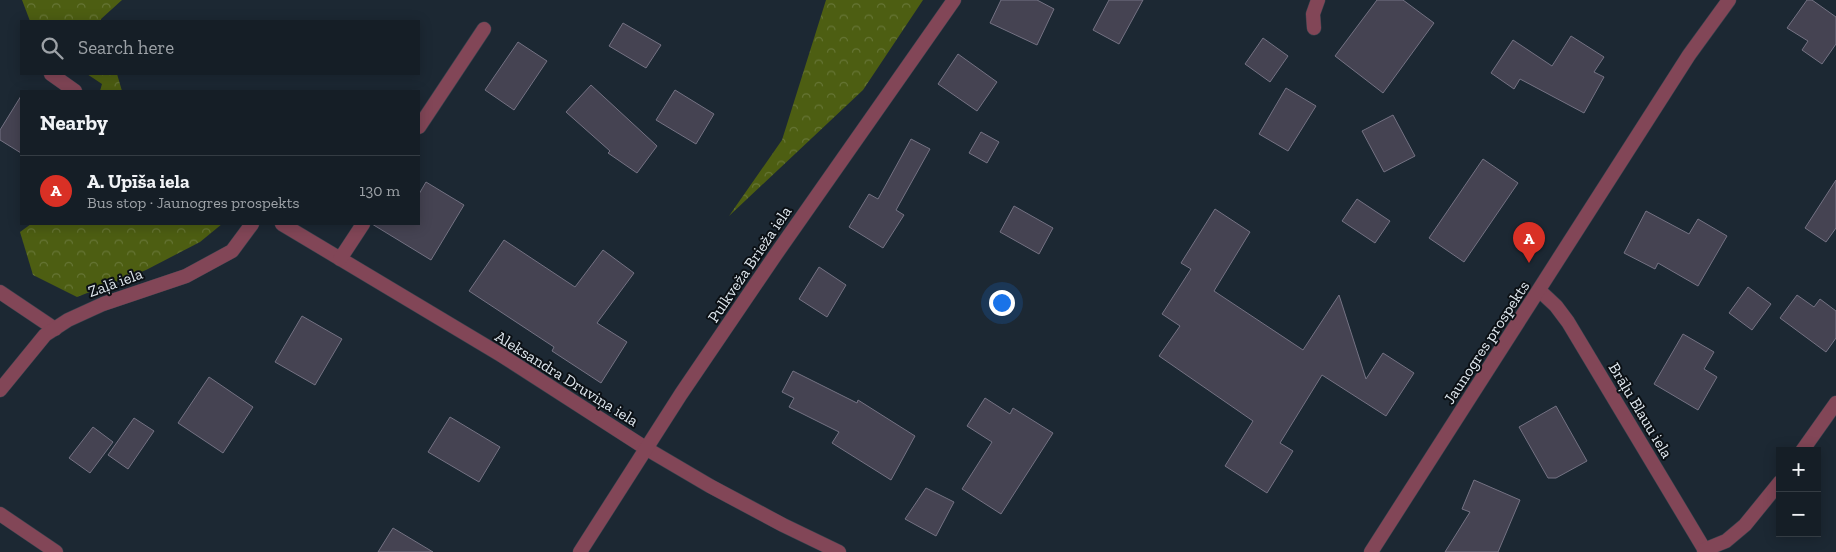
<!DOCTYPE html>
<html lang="en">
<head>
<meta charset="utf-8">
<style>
	body { margin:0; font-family:"Zilla Slab",serif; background:#1e272e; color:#f1f3f6 }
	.controls { position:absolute; right:15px; bottom:15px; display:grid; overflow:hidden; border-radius:0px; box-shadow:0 2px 12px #0003 }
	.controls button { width:45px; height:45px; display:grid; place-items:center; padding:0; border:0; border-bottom:1px solid #343c43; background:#151e26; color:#f1f3f6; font:25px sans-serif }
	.you { position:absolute; left:1001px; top:302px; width:18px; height:18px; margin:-12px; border:4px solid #fff; border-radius:50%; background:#1a73e8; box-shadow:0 0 0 8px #1a73e833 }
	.badge { display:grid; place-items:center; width:32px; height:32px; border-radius:50%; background:#d93025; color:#fff; font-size:16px; font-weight:700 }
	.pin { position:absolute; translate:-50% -41px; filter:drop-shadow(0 1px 2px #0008) }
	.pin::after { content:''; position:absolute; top:26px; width:18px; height:15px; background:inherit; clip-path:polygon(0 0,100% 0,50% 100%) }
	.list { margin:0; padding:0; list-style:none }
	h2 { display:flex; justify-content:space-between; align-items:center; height:65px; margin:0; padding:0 20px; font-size:21px }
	h2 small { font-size:16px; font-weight:400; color:#9da2a7 }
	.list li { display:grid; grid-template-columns:32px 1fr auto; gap:15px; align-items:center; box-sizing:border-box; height:70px; padding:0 20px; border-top:1px solid #343c43 }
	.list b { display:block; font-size:19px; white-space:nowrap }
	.list p { margin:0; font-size:16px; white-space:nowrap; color:#9da2a7 }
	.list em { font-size:16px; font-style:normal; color:#9da2a7 }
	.icon { flex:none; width:28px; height:28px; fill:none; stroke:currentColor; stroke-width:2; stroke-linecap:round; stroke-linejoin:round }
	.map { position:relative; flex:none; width:1836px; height:552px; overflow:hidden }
	.search { position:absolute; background:#151e26; box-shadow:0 2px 12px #0003; left:20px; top:20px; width:400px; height:55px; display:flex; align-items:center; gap:12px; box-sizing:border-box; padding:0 18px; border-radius:0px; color:#9da2a7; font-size:19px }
	.panel { position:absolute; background:#151e26; box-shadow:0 2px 12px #0003; left:20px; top:90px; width:400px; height:135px; border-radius:0px }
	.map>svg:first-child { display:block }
</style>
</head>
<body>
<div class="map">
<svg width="1836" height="552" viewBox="0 0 1836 552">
	<defs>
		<pattern id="forest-crowns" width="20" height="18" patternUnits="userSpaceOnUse" patternTransform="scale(1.25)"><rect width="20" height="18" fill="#4d5e12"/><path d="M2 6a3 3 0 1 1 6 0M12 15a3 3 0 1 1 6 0" fill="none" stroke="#667535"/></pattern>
	</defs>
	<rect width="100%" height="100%" fill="#1c2833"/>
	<g fill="url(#forest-crowns)">
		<polygon points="22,0 122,0 101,19 101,21 30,21"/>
		<polygon points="826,0 923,0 863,90 729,216 782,140"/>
		<polygon points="87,74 117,74 122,91 100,91 102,84"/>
		<polygon points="31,224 222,224 200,242 146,270 77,297 33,275 20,232"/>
	</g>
	<g fill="#454352" stroke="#747283">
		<polygon points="1001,0 1037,0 1054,9 1037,45 990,23"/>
		<polygon points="1109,0 1143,0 1119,44 1093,30"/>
		<polygon points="1377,0 1403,0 1434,23 1383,93 1335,56"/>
		<polygon points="1807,0 1812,0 1836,17 1836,44 1822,64 1802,50 1808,41 1787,28"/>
		<polygon points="623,23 661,45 646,68 609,46"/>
		<polygon points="1571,36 1604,57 1594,72 1604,77 1584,113 1520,79 1514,89 1491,73 1513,40 1552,66"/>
		<polygon points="1263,38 1288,56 1270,82 1245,64"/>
		<polygon points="518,42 547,61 514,110 485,90"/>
		<polygon points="958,54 997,82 977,111 938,84"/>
		<polygon points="591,85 657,146 637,173 608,153 610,151 566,112"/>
		<polygon points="1286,88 1316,106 1288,151 1259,134"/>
		<polygon points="675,90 714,114 696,144 656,120"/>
		<polygon points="21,96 21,153 0,140 0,130"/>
		<polygon points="1393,115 1415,156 1384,172 1362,131"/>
		<polygon points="981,132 999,142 987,163 969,153"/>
		<polygon points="911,139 930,149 896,210 904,215 883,248 849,227 869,194 878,199"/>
		<polygon points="1483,159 1518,183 1464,262 1429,238"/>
		<polygon points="1836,180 1836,228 1826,242 1805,228"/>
		<polygon points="426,182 464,205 431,260 372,224 419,224 419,194"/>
		<polygon points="1357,199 1390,221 1375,243 1342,221"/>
		<polygon points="1014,206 1053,228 1039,254 1000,232"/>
		<polygon points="1215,209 1250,232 1214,291 1303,350 1339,295 1366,379 1383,353 1414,373 1386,416 1322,375 1280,443 1293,451 1267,493 1225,466 1253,421 1159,356 1180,326 1162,314 1191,269 1181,263"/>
		<polygon points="1646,211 1689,234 1698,219 1727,236 1698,286 1658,263 1655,269 1624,253"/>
		<polygon points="504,240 575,287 603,250 634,273 597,323 627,342 601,383 552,351 554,347 469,291"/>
		<polygon points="819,267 846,285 827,317 799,299"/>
		<polygon points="1748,287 1771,304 1752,330 1729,313"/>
		<polygon points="1797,295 1814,307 1820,299 1836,311 1836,338 1826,352 1780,318"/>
		<polygon points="302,316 342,339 315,385 275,362"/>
		<polygon points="1683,334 1714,352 1704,369 1717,377 1698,410 1654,384"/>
		<polygon points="793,371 857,403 858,400 915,436 891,480 832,443 839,432 789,407 794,398 782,392"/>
		<polygon points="209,377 253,407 223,453 178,423"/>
		<polygon points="985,398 1010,414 1013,408 1053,433 1001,514 962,489 992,442 967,426"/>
		<polygon points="1556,406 1587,461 1556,478 1548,478 1519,427"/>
		<polygon points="450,417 500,447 479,482 428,452"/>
		<polygon points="134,418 154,431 128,469 108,455"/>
		<polygon points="93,427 113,442 90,473 69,458"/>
		<polygon points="1474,480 1520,500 1498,552 1445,552 1470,512 1462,509"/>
		<polygon points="926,488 954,502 936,536 905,519"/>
		<polygon points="393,528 433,552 378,552"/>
	</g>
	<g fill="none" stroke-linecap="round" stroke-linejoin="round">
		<defs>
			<polyline id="service" points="0,292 55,329"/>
			<g id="minor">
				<polyline points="1314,28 1313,14 1318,0"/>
				<polyline points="51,74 75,91"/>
				<polyline points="419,127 484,29"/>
				<polyline points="282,224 501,355 647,449 710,486 783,525 839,552"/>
				<polyline points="340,259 363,224"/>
				<polyline points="1540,291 1556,306 1568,322 1706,552"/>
				<polyline points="0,390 45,335 68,320 103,304 186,276 232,251 252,224"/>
				<polyline points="1802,451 1836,403"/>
				<polyline points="0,514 56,552"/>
				<polyline points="1704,550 1726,541 1745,525 1780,482"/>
			</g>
			<g id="tertiary">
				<polyline points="580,552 681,394 774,257 954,0"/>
				<polyline points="1371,552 1689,55 1729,0"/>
			</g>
		</defs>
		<use href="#service" stroke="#37434d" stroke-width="15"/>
		<use href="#minor" stroke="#37434d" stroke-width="15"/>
		<use href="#tertiary" stroke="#37434d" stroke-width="15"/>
		<use href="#service" stroke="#824657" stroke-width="14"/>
		<use href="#minor" stroke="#824657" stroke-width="14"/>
		<use href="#tertiary" stroke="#824657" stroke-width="14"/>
	</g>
	<g text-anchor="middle" stroke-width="4" stroke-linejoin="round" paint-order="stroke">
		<g font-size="16" fill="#e0e8ef" stroke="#0b1015">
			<text transform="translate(749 264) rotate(-56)" y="6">Pulkveža Brieža iela</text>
			<text transform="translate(115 282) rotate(-20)" y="6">Zaļā iela</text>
			<text transform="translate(1486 342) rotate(-57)" y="6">Jaunogres prospekts</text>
			<text transform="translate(567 378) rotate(32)" y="6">Aleksandra Druviņa iela</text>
			<text transform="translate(1641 410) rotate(59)" y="6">Brāļu Blauu iela</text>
		</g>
	</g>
</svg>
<div class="controls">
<button>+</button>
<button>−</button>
</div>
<div class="you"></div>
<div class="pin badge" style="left:1529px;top:263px">A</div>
<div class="search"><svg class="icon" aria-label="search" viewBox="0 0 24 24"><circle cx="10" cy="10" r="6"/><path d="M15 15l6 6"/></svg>Search here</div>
<section class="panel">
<h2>Nearby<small></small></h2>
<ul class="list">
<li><span class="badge">A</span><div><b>A. Upīša iela</b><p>Bus stop · Jaunogres prospekts</p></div><em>130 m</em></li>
</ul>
</section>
</div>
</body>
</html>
